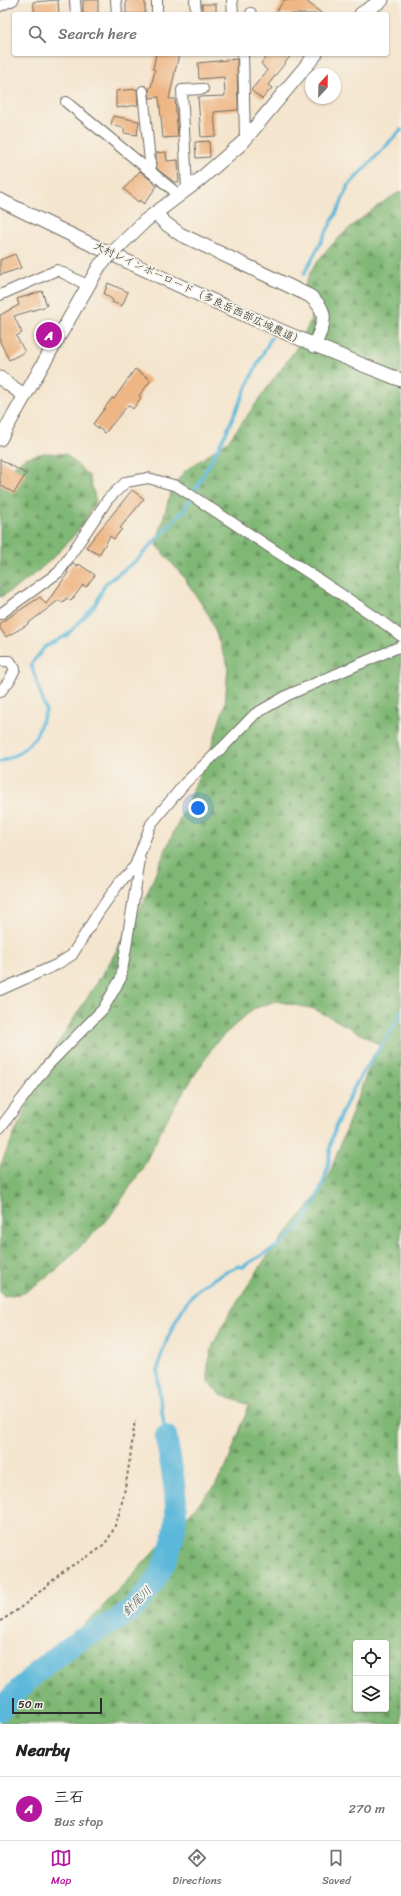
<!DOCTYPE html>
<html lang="en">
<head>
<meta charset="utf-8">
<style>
	body { margin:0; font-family:Sriracha,"Klee One",sans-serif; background:#f6f6f6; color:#222 }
	.controls { position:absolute; right:12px; bottom:12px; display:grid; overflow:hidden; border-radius:4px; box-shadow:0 1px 3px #0004 }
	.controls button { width:36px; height:36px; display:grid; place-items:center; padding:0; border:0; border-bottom:1px solid #e0e0e0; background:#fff; color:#222; font:20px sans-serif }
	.compass { position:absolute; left:305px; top:68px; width:36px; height:36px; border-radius:50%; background:#fff; box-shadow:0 1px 3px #0004; rotate:22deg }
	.scale { position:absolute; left:12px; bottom:10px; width:90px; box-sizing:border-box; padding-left:4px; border:2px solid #2b2b2b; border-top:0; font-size:11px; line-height:14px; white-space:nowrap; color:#2b2b2b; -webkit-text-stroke:3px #f7f3e8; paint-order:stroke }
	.you { position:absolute; left:198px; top:808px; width:14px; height:14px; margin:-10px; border:3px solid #fff; border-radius:50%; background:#1a73e8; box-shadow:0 0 0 6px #1a73e833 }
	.badge { display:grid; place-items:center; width:26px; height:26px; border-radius:50%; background:#b5179e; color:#fff; font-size:13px; font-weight:700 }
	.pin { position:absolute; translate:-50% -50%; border:2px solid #fff; box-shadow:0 1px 4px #0006 }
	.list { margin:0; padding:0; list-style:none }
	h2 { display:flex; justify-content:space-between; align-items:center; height:52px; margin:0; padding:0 16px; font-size:17px }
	h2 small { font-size:13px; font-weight:400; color:#767676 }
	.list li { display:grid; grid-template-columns:26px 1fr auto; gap:12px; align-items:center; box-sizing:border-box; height:64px; padding:0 16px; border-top:1px solid #e0e0e0 }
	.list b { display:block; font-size:15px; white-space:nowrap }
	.list p { margin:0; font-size:13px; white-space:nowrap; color:#767676 }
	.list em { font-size:13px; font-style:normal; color:#767676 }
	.icon { flex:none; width:22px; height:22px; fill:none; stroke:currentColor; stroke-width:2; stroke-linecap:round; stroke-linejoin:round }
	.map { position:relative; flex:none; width:401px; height:1724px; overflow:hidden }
	.search { position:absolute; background:#fff; box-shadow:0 1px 3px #0004; left:12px; right:12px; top:12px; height:44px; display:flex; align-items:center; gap:10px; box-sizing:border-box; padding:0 14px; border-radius:4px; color:#767676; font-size:15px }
	.sheet { height:116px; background:#fff }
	nav { display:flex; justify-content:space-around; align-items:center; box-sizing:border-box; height:56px; border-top:1px solid #e0e0e0; background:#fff; font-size:11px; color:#767676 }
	nav a { display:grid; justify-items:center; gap:2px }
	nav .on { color:#b5179e }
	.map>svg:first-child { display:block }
</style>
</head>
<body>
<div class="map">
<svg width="401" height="1724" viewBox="0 0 401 1724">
	<defs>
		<pattern id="forest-firs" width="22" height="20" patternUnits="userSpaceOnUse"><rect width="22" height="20" fill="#7fb774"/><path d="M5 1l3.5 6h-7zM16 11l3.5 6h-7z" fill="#68955f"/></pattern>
	</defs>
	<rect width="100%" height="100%" fill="#f7f3e8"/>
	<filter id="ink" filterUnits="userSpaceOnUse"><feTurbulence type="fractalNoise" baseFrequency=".025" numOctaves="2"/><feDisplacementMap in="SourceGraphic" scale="8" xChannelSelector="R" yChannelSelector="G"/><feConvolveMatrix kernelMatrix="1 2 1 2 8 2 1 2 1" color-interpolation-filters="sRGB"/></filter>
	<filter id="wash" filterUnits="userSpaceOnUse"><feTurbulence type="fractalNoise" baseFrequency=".012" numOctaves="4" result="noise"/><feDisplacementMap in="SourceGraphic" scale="16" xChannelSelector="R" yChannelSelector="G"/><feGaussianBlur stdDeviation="0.9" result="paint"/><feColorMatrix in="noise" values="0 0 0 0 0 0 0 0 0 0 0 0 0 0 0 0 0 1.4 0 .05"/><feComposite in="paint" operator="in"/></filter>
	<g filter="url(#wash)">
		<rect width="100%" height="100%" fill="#f4e5ce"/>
		<g fill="url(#forest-firs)" stroke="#557150" fill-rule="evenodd">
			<path d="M401,191V1724H0V1700L36,1673L114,1595L214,1487L227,1465L249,1405L221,1395L208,1382V1365L213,1345L229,1314L266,1258L312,1202L328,1178L366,1075L381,1046L349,1027L314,1009L276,1001L253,1009L216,1042L169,1115L141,1171L108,1219L59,1268L24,1293L4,1296L0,1292V1166L48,1059L110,962L144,901L166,849L209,755L225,704L228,666L210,617L183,576L156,545L172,487L185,471L229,440L244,420L295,350L310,323L312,309L301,296C305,287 308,275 313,268C333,238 371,209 401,191ZM356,1643H386V1709H356Z"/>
			<path d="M44,453L66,454L89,476L96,501C90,511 85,522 78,530C60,554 27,583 0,597V477L25,458Z"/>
		</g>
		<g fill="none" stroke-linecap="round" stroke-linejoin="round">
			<g stroke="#5cb8da" stroke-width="3.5">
				<polyline points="304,274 339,208 348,186 401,130"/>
				<polyline points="0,762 18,754 35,738 46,711 31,664 45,647 67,635 95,605 105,584 137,560 185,509 226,433 253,373 271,338"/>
				<path d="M166,1436C163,1416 158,1395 158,1375C157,1355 180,1309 193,1294C204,1282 223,1274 238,1266L243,1267C256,1257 275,1250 287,1239C307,1221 322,1193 328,1166C330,1157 329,1148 332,1139C336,1122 346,1104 354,1088C367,1061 390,1040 401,1011"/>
			</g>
			<path stroke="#5cb8da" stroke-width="22" d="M0,1710C23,1683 50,1659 80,1640C95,1631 114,1624 127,1613C155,1590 175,1551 176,1515C177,1489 170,1462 166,1436"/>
		</g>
		<g id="blocks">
			<g fill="#eeb684">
				<polygon points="58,0 59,14 35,14 33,2"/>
				<rect x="83" y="0" width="15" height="14"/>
				<rect x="126" y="0" width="19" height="14"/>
				<polygon points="284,0 305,0 322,14 275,14"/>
				<rect x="202" y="4" width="14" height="10"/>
				<polygon points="156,54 179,54 169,99 175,99 178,137 163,138 159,97 150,98 149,88 151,87 155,70 153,69"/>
				<polygon points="269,54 292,54 268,85 272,88 262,99 251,90 267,71 261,63"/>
				<polygon points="237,59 238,110 214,112 216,136 201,137 198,97 225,96 224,77 199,79 198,63"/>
				<polygon points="137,89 138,105 116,108 116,91"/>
				<polygon points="113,116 139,121 137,135 124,133 124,128 111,125"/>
				<polygon points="209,141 210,157 196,158 195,142"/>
				<polygon points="166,152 167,161 178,160 179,182 174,182 157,169 156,153"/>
				<polygon points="140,171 157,186 144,204 139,200 138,202 124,189"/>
				<polygon points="15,254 21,268 0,275 0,260"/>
				<polygon points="108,283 128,292 122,306 112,302 113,300 104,294"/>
				<polygon points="42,291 47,306 14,316 22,333 16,336 25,352 9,360 0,342 0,315 19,305 17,299"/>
				<polygon points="135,369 151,380 139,396 141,398 133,409 128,405 105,433 93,424 112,398 114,399"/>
				<polygon points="0,459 26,474 14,493 0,485"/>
				<polygon points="132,490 144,499 120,528 122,529 114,539 110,536 99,555 86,547"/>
				<polygon points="73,563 78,566 79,564 95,575 86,587 83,585 71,601 66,598 63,603 59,600 25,626 6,637 0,628 0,623 40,597 46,604 68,573 67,572"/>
			</g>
		</g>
	</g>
	<g filter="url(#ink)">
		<use href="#blocks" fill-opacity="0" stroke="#716c64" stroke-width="1"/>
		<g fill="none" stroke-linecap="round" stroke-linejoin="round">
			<defs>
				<g id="minor">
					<polyline points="75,0 76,14"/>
					<polyline points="116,0 117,14"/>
					<polyline points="157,0 157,14"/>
					<polyline points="195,0 196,14"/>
					<polyline points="232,0 233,14"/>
					<polyline points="0,6 13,0"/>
					<polyline points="251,14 251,13"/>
					<polyline points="243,54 245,139"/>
					<polyline points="143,91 151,172"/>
					<polyline points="66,102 179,195"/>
					<polyline points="187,189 182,90 203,89"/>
					<polyline points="0,295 57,270 87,285"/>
					<polyline points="0,614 59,572 108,499 126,482 148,478 177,486 377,618 401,636"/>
					<polyline points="0,661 10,661 15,669 9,681 0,692"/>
					<polyline points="0,990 56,965 72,955 98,913 122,879 135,866 151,824 186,782 226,744 255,714 288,695 401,646"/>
					<polyline points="0,1128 47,1066 103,1009 121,978 140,860"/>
				</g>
				<g id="tertiary">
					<polyline points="361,14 382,0"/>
					<path d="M0,200C131,265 265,327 401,380"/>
					<path d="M155,213L165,223L180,234L310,296C331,313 323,325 314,346"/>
					<polyline points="145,221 198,181 242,143 316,54"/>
					<polyline points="0,378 25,396"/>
					<polyline points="0,439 100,265"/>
				</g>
			</defs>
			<use href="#minor" stroke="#716c64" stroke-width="12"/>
			<use href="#tertiary" stroke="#716c64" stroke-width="15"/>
			<path stroke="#716c64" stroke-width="2" stroke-dasharray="3 3" stroke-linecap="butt" d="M0,1621C22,1609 41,1590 60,1574C74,1562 93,1557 105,1543C124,1523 131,1449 135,1420"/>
			<use href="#minor" stroke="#fff" stroke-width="10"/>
			<use href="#tertiary" stroke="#fff" stroke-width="13"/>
			<defs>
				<polyline id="tertiary-bridge" points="100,265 145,221"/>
			</defs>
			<use href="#tertiary-bridge" stroke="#716c64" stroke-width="15" stroke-linecap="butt"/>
			<use href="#tertiary-bridge" stroke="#fff" stroke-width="13"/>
		</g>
	</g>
	<g text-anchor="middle" stroke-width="3.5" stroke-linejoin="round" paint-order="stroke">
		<g font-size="11" fill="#2b2b2b" stroke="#f7f3e8">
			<text transform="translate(199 293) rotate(25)" y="4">大村レインボーロード（多良岳西部広域農道）</text>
		</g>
		<g font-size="12" font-style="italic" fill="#3a5560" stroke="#f7f3e8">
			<text transform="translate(137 1601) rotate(-45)" y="4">針尾川</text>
		</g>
	</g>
</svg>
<div class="controls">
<button><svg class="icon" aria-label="locate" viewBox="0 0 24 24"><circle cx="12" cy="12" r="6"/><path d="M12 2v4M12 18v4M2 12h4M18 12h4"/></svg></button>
<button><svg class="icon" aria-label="layers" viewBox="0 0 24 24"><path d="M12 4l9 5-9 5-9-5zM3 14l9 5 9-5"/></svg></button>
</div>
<svg class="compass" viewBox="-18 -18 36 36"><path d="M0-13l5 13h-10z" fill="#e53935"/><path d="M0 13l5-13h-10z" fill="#767676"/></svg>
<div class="scale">50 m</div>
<div class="you"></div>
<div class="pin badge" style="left:49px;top:335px">A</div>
<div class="search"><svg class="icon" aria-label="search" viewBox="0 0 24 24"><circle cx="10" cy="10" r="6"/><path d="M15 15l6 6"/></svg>Search here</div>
</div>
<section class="sheet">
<h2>Nearby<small></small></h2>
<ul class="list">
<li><span class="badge">A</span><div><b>三石</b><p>Bus stop</p></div><em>270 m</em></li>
</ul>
</section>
<nav>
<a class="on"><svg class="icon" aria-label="map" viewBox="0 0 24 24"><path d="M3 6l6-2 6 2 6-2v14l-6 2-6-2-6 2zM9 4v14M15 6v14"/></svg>Map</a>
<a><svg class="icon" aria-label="directions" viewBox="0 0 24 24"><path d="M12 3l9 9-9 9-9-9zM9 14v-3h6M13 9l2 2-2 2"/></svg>Directions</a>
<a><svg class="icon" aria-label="saved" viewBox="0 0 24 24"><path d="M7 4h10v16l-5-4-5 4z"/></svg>Saved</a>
</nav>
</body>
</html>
